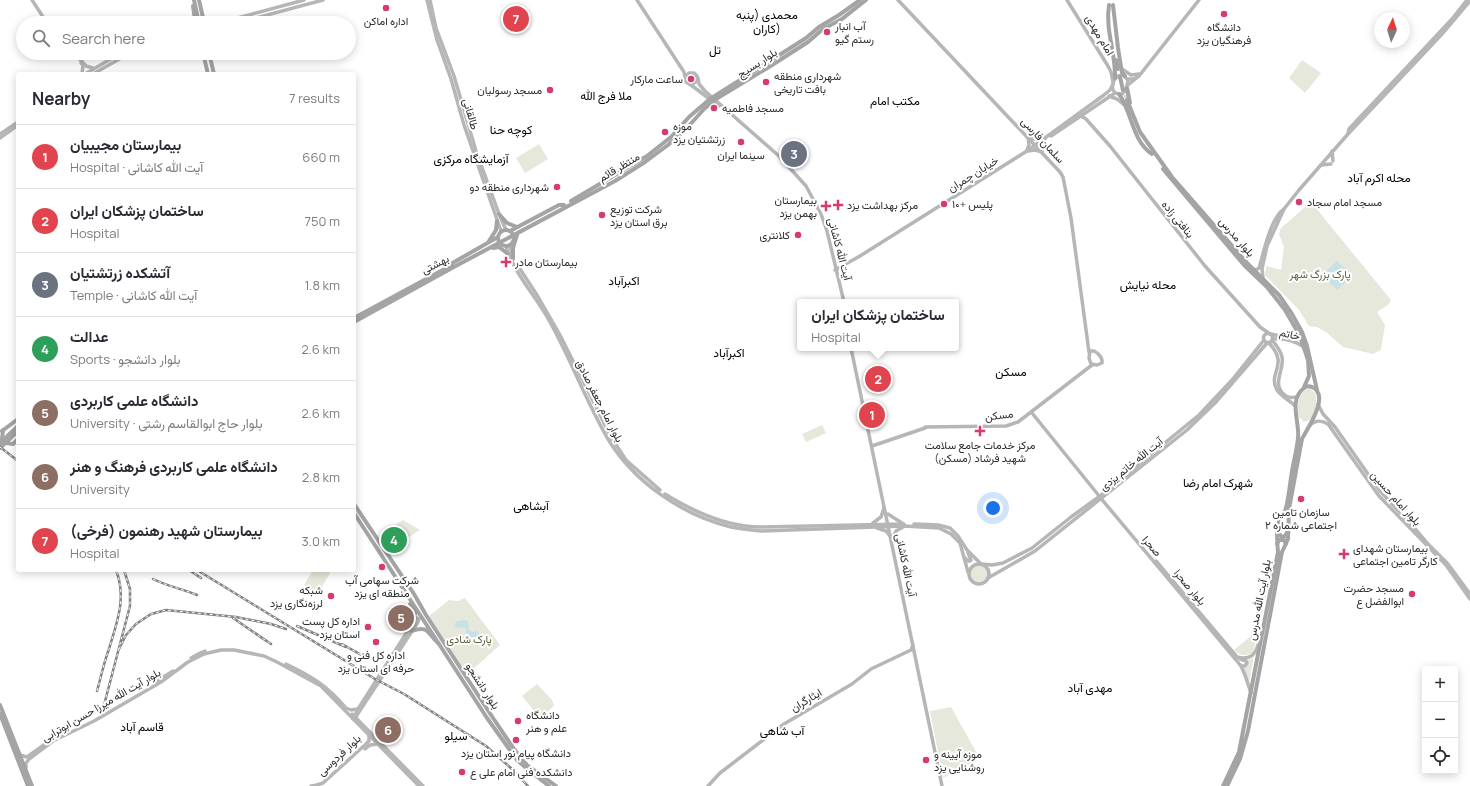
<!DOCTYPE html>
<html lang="en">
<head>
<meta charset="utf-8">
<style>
	body { margin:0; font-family:Manrope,Vazirmatn,sans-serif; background:#f7f7f7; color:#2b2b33 }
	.controls { position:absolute; right:12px; bottom:12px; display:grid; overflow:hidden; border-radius:4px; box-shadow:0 2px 10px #0003 }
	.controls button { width:36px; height:36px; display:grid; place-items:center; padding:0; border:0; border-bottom:1px solid #e1e1e2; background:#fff; color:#2b2b33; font:20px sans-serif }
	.compass { position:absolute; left:1374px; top:12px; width:36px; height:36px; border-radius:50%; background:#fff; box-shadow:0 2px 10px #0003; rotate:4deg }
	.you { position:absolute; left:993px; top:508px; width:14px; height:14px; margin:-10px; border:3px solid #fff; border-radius:50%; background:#1a73e8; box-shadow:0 0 0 6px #1a73e833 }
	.badge { display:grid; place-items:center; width:26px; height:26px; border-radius:50%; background:#7c3aed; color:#fff; font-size:13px; font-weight:700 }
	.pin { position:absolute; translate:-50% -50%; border:2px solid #fff; box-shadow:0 1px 4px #0006 }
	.popup { position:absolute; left:797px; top:299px; width:162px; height:52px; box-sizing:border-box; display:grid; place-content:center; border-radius:4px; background:#fff; filter:drop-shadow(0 1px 3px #0005); font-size:13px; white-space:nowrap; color:#7c7c81 }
	.popup b { font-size:15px; color:#2b2b33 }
	.popup::after { content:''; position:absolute; left:50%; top:100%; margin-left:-8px; border:8px solid transparent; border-top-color:#fff }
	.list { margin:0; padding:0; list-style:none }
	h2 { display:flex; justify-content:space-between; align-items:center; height:52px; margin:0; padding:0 16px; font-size:17px }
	h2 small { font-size:13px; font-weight:400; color:#7c7c81 }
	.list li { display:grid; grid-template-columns:26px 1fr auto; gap:12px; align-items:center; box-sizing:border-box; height:64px; padding:0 16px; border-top:1px solid #e1e1e2 }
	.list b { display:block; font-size:15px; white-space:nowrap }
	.list p { margin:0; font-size:13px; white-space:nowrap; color:#7c7c81 }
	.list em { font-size:13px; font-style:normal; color:#7c7c81 }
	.icon { flex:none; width:22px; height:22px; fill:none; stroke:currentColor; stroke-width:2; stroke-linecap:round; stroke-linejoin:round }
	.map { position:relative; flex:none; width:1470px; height:786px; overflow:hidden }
	.search { position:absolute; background:#fff; box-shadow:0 2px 10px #0003; left:16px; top:16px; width:340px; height:44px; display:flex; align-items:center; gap:10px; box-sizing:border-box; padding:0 14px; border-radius:22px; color:#7c7c81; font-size:15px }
	.panel { position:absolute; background:#fff; box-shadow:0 2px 10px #0003; left:16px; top:72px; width:340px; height:500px; border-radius:4px }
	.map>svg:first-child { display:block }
</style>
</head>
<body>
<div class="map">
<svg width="1470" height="786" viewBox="0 0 1470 786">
	<rect width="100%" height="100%" fill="#fff"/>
	<g fill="#e5e8da">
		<polygon points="1302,60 1321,73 1305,93 1289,78"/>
		<polygon points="539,144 548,159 525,173 516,158"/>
		<polygon points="1311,202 1391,300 1388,305 1377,312 1385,325 1381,350 1373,354 1343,347 1326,332 1317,327 1309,326 1299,310 1265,275 1266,266 1281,270 1284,247 1279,234 1281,228"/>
		<path d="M1309,388L1315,393C1318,403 1316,420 1304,422L1299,417C1296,407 1298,392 1309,388Z"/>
		<polygon points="822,425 826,433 806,442 802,434"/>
		<polygon points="403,520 420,530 389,550 380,535"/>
		<circle cx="979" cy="573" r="9"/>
		<polygon points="313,570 332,570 318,593 304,585"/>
		<path d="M1265,571L1271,573L1253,653C1245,656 1240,656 1234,650L1251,636Z"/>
		<polygon points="465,598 500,645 473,669 472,667 469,667 464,670 429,616 449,600 458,601"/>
		<polygon points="1254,656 1249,684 1243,669 1247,667 1248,662 1247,660 1253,658"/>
		<polygon points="537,684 552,700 554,706 540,718 522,696"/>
		<polygon points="951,707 980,759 943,778 930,711"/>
	</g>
	<g fill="#c7e2e7">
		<polygon points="1337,261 1352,276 1337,290 1322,275"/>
		<polygon points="466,620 468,622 469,630 472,632 477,631 479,633 478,637 473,639 467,637 465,627 457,628 455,626 455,623 457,621"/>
	</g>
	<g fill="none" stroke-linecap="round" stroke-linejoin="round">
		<polyline stroke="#d5d5d5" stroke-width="4" stroke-dasharray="4 2" stroke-linecap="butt" points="1124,89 1127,100"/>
		<g stroke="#b6b6b6" stroke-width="3.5">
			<polyline points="32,0 47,23"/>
			<polyline points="427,0 437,40 451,79 464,125 501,231"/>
			<polyline points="430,0 436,28 454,76 476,151 499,214 506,230"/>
			<polyline points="637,0 684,72 686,82 691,85 697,81 697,76 694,73 689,73 686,76"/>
			<polyline points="898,0 1060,172 1063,177 1071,218 1089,352"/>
			<polyline points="1067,0 1108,66 1111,72 1113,82"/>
			<path d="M192,23C198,17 204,17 210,23"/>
			<polyline points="219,23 304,0"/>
			<polyline points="237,23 323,0"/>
			<polyline points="74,53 86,66 93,68"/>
			<polyline points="81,63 83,65 82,74"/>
			<polyline points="1122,69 1131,75 1139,74"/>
			<polyline points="85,74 121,53"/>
			<polyline points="93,74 130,53"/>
			<path d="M1123,75L1128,80L1126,90L1122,94C1109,95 1111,82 1118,76Z"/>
			<polyline points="1139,76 1199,0"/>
			<polyline points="698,78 699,84 705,91 779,156 806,186 821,214 827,231 844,302"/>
			<polyline points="1128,79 1134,79 1139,76 1128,85"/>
			<polyline points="691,85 719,106"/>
			<polyline points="1109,96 1117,99 1123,104"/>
			<polyline points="1081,116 1086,119 1110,146 1205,266 1260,327 1270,334"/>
			<polyline points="1348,133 1349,129 1452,19 1467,0"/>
			<polyline points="0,134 18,122"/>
			<polyline points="1051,136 1115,93"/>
			<polyline points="0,138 18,125"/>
			<polyline points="1027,150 1029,145 1028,137 1033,139 1041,139"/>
			<polyline points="1028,151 1035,150 1042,152 1042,146 1045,140"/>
			<polyline points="1332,151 1333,161"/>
			<polyline points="1321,165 1331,164"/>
			<polyline points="1284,209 1299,190 1348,134 1442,34 1470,1"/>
			<polyline points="510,245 512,254"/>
			<path d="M506,246C514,274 536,296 550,322C571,360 586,401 608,439C634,482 682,515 731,527C741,529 751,530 761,531L904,526L939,528L951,534L960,543L968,572"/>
			<polyline points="518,266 537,295 560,335 611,437 626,460 660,490"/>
			<path d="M1253,269L1256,270L1259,268C1264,252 1270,219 1284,209L1267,246L1262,269L1263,278"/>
			<polyline points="835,270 860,256 1027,151 1104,95 1110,90 1113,84"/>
			<circle cx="1268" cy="338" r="4.5"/>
			<polyline points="1271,334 1293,339 1297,336 1298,332"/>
			<path d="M1273,339C1283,338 1295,341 1304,347"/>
			<path d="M1272,340C1276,345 1281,351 1282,357C1285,370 1270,385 1286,396C1290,398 1294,398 1298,396"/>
			<path d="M1269,343C1290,366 1267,372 1277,390C1281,397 1290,400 1295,406"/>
			<polyline points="851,348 942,786"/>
			<path d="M1090,351H1094C1098,353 1103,358 1102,363L1097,365L1091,364L1089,358Z"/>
			<polyline points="1318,404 1323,414 1335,427 1380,491 1410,523 1428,544 1448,564 1470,594"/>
			<polyline points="1032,413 1104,502 1241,666 1245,675 1251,693"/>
			<path d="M1310,425C1316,420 1321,420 1328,424L1379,496L1446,565L1470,599"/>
			<polyline points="925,427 1006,426 1018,422 1092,365"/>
			<polyline points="872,446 925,428"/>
			<path d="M665,494C694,512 726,527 761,527L904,524"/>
			<polyline points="888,514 902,523"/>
			<polyline points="873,523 881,517 884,508"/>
			<polyline points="914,524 938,525 950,528 958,536 967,550 980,563"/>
			<polyline points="877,528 886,531 890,536"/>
			<polyline points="893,537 896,531 903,527"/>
			<polyline points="965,558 968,561 970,561 971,560 968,553"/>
			<path d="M1156,561L1237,657C1249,660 1255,656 1258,645"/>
			<circle cx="979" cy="574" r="10"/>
			<polyline points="982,564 992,565 1003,563 1032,548 1071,517 1100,496 1199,415 1232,380 1264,340"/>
			<polyline points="988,578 1035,551 1187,430 1215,403 1267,343"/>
			<polygon points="416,618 419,619 418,622 355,718 353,719 358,709"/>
			<polyline points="191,658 200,653 205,651"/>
			<polyline points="1240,659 1246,661 1247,663 1245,666 1241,666"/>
			<path d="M286,664C311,676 326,685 345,707"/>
			<polyline points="154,683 173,671"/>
			<polyline points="346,708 351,710 358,709"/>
			<polyline points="352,714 423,786"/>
			<polyline points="365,749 370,745 378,744"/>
			<polyline points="20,755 27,757 48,742"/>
			<polyline points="26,768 26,763 29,759 53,741 94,721 161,682 188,662 204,654 221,650 234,650 264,656 277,662 321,686 419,786"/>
			<polyline points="317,785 323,783 366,744 369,741 369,735"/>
			<polyline points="311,786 318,785"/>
			<polyline points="708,786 720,773 784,724 852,684 871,669 911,650 913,645"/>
		</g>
		<g stroke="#a4a4a4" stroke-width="4">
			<polyline points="194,0 199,23"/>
			<polyline points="199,0 203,18"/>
			<path d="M1109,5C1105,30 1116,54 1115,78"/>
			<polyline points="1113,5 1118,48 1122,73 1125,76"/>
			<polyline points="193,6 195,20"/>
			<polyline points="203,53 208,74"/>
			<polyline points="209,53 214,74"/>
			<polyline points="1116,60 1118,69"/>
			<polyline points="1120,77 1123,90"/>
			<polyline points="1127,88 1130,103"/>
			<path d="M1119,94C1132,112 1132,141 1152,154"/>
			<polyline points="1127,100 1140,132 1172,177 1248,264 1279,295 1292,314 1302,332 1307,346 1317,390"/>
			<polyline points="1163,169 1244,265 1267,287 1285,310 1300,336 1308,360 1309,376 1304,387"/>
			<polyline points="571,201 647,156 671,137 689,117 710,99 781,54 806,38 819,27 839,15 860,0"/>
			<polyline points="499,214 507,223 517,227"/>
			<circle cx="506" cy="238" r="8"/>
			<polyline points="510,231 559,205 564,205"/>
			<polyline points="489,241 496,230 497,221"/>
			<polyline points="493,248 499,247 508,254"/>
			<polyline points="513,259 513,248 517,235"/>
			<polyline points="449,265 498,237"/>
			<polyline points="354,318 452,265"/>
			<polyline points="354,322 452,268 615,181 645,162 668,145 687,128 704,109 716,99 769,67 808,42 823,29 842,19 866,0"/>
			<polyline points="3,430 2,439 6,443 13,444 18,439"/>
			<polyline points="2,431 18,419"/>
			<polyline points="0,443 18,426"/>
			<polyline points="0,448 18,431"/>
			<polyline points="354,504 414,594 426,615 491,715 514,749 527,765 556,786"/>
			<polyline points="354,513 487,718 517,760 525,767 549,786"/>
			<polyline points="1277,532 1282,537 1285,536 1288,531"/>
			<polyline points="1277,544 1279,540 1284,540 1286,544"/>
			<polyline points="410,604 415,613 413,623"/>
			<path d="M411,631C429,625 427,633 438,643"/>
			<polyline points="0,705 32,786"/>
			<polyline points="0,714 28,786"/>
			<path d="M1223,786L1239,752L1278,552C1277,542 1276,531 1279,521C1281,516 1285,513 1286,508C1289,496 1290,483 1292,471C1294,460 1297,449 1298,438C1300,422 1288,400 1304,388C1306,386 1309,386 1312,387C1331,395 1307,429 1302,439L1289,509L1288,539L1282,552L1248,731L1240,759L1227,786"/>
		</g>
		<defs>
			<g id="rail">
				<polyline points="0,447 18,461"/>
				<polyline points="189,570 201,578"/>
				<polyline points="197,570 375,679 404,694 486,746 512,769 528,786"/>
				<path d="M153,579C167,586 182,589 197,595"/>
				<polyline points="233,618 271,644"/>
				<polyline points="297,626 346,647"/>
				<polyline points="342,644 365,657"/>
				<polyline points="119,649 126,635 136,624 151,614 166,610 236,617 271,624 286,629"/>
				<path d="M97,691C101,677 104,662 109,649C117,622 127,598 116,570"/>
				<polyline points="103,709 130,606 130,589 124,570"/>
			</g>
		</defs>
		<use href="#rail" stroke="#818181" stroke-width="2.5"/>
		<use href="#rail" stroke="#fff" stroke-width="1" stroke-dasharray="3" stroke-linecap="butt"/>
	</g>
	<g fill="#d63b6a" stroke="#fff" stroke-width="1.5">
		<circle cx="386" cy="8" r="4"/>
		<circle cx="1224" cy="14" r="4"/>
		<circle cx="827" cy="32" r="4"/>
		<circle cx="691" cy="79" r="4"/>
		<circle cx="766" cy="82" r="4"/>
		<circle cx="550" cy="90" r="4"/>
		<circle cx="714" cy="108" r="4"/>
		<circle cx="665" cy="132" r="4"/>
		<circle cx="741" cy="142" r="4"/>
		<circle cx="557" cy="187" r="4"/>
		<circle cx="1299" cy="202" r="4"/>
		<circle cx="944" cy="204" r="4"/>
		<path d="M836 199h4v4h4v4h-4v4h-4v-4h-4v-4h4z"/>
		<path d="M824 200h4v4h4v4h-4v4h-4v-4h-4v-4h4z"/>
		<circle cx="602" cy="215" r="4"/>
		<circle cx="798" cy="235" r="4"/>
		<path d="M504 256h4v4h4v4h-4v4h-4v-4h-4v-4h4z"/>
		<path d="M978 425h4v4h4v4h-4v4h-4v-4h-4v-4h4z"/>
		<circle cx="1301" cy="499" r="4"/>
		<path d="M1342 548h4v4h4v4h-4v4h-4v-4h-4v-4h4z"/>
		<circle cx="382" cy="567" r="4"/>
		<circle cx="1412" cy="594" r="4"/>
		<circle cx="331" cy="596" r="4"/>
		<circle cx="368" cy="627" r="4"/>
		<circle cx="376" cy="642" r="4"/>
		<circle cx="518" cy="721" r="4"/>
		<circle cx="516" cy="740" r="4"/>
		<circle cx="926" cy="760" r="4"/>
		<circle cx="462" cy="772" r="4"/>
	</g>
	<g text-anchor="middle" stroke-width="4" stroke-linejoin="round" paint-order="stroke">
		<g font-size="11" fill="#2c2c2c" stroke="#fff" text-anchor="start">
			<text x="386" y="25" text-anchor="middle">اداره اماکن</text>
			<text x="835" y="30">آب انبار<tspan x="835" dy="13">رستم گیو</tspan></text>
			<text x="1224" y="31" text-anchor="middle">دانشگاه<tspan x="1224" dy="13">فرهنگیان یزد</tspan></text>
			<text x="774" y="80">شهرداری منطقه<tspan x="774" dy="13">بافت تاریخی</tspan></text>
			<text x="683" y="83" text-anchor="end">ساعت مارکار</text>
			<text x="542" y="94" text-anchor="end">مسجد رسولیان</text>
			<text x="722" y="112">مسجد فاطمیه</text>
			<text x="673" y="130">موزه<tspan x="673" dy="13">زرتشتیان یزد</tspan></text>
			<text x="741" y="159" text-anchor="middle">سینما ایران</text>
			<text x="549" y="191" text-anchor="end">شهرداری منطقه دو</text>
			<text x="817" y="204" text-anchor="end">بیمارستان<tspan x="817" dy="13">بهمن یزد</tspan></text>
			<text x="1307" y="206">مسجد امام سجاد</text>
			<text x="952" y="208">پلیس +۱۰</text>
			<text x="847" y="209">مرکز بهداشت یزد</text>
			<text x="610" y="213">شرکت توزیع<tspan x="610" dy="13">برق استان یزد</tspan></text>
			<text x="790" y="239" text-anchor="end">کلانتری</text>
			<text x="515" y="266">بیمارستان مادر</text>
			<text x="980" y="449" text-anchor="middle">مرکز خدمات جامع سلامت<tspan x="980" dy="13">شهید فرشاد (مسکن)</tspan></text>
			<text x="1301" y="516" text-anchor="middle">سازمان تامین<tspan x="1301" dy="13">اجتماعی شماره ۲</tspan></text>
			<text x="1353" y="552">بیمارستان شهدای<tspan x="1353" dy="13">کارگر تامین اجتماعی</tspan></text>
			<text x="382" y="584" text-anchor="middle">شرکت سهامی آب<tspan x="382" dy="13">منطقه ای یزد</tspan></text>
			<text x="1404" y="592" text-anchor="end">مسجد حضرت<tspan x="1404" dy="13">ابوالفضل ع</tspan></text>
			<text x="323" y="594" text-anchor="end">شبکه<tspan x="323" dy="13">لرزه‌نگاری یزد</tspan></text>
			<text x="360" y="625" text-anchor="end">اداره کل پست<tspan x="360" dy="13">استان یزد</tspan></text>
			<text x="376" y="659" text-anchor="middle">اداره کل فنی و<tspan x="376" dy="13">حرفه ای استان یزد</tspan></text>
			<text x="526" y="719">دانشگاه<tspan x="526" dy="13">علم و هنر</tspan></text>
			<text x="516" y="757" text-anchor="middle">دانشگاه پیام نور استان یزد</text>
			<text x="934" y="758">موزه آیینه و<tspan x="934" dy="13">روشنایی یزد</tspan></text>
			<text x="470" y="776">دانشکده فنی امام علی ع</text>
		</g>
		<g font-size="11" fill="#2c2c2c" stroke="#fff">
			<text transform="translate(1100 35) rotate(59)" y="4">امام مهدی</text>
			<text transform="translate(757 63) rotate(-33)" y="4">بلوار بسیج</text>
			<text transform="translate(471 114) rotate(74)" y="4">طالقانی</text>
			<text transform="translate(1043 140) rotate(47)" y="4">سلمان فارسی</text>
			<text transform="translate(619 167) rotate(-31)" y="4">منتظر قائم</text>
			<text transform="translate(973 174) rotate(-32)" y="4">خیابان چمران</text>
			<text transform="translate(1178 219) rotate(51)" y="4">بنافتی زاده</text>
			<text transform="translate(1237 237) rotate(49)" y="4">بلوار مدرس</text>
			<text transform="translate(840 249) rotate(75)" y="4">آیت الله کاشانی</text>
			<text transform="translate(435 264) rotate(-27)" y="4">بهشتی</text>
			<text transform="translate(1290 334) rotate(13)" y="4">خاتم</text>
			<text transform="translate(600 401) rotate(63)" y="4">بلوار امام جعفر صادق</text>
			<text transform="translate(999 415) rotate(-6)" y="4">مسکن</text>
			<text transform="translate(1131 464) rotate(-39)" y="4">آیت الله خاتم یزدی</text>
			<text transform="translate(1396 498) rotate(48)" y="4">بلوار امام حسین</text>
			<text transform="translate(1152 546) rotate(49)" y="4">صحرا</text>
			<text transform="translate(906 565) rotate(78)" y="4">آیت الله کاشانی</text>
			<text transform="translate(1190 587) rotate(50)" y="4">بلوار صحرا</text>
			<text transform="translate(1259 600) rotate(-79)" y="4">بلوار آیت الله مدرس</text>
			<text transform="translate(483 686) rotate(57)" y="4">بلوار دانشجو</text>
			<text transform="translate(806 700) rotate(-31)" y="4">ایثارگران</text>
			<text transform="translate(101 705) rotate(-30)" y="4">بلوار آیت الله میرزا حسن ابوترابی</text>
			<text transform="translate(339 755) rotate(-43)" y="4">بلوار فردوسی</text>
		</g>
		<g font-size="11" fill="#58633d" stroke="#fff">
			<text x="1320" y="278">پارک بزرگ شهر</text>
			<text x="469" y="643">پارک شادی</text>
		</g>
		<g font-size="12" fill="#000" stroke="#fff">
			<text x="767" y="19">محمدی (پنبه<tspan x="767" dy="14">کاران)</tspan></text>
			<text x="715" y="54">تل</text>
			<text x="606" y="100">ملا فرج الله</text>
			<text x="895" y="105">مکتب امام</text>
			<text x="511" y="134">کوچه حنا</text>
			<text x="471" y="163">آزمایشگاه مرکزی</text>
			<text x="1379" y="182">محله اکرم آباد</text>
			<text x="624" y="285">اکبرآباد</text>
			<text x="1148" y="289">محله نیایش</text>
			<text x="729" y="357">اکبرآباد</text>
			<text x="1011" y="376">مسکن</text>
			<text x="1218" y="487">شهرک امام رضا</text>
			<text x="531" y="510">آبشاهی</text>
			<text x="1090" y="692">مهدی آباد</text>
			<text x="142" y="731">قاسم آباد</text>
			<text x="782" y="735">آب شاهی</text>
			<text x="456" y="740">سیلو</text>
		</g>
	</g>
</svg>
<div class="controls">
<button>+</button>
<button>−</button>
<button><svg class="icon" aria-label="locate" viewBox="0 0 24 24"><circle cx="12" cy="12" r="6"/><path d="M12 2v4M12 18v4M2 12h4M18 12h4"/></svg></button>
</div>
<svg class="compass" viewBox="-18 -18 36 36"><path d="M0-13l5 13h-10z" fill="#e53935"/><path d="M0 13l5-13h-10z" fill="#7c7c81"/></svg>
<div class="you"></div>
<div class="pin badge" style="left:872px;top:415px;background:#e0444e">1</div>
<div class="pin badge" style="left:878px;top:379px;background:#e0444e">2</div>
<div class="popup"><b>ساختمان پزشکان ایران</b>Hospital</div>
<div class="pin badge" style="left:794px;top:154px;background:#6b7280">3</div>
<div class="pin badge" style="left:394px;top:540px;background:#2e9e5b">4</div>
<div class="pin badge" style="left:401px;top:618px;background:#8d6e63">5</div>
<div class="pin badge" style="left:388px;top:730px;background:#8d6e63">6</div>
<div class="pin badge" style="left:516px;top:19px;background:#e0444e">7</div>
<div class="search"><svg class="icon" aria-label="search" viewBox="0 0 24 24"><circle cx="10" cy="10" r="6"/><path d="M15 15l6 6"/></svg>Search here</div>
<section class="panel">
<h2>Nearby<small>7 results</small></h2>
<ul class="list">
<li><span class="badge" style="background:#e0444e">1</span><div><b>بیمارستان مجیبیان</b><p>Hospital · آیت الله کاشانی</p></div><em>660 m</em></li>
<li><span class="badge" style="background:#e0444e">2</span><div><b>ساختمان پزشکان ایران</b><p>Hospital</p></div><em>750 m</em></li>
<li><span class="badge" style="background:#6b7280">3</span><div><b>آتشکده زرتشتیان</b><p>Temple · آیت الله کاشانی</p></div><em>1.8 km</em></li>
<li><span class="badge" style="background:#2e9e5b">4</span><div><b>عدالت</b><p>Sports · بلوار دانشجو</p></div><em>2.6 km</em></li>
<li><span class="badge" style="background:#8d6e63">5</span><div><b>دانشگاه علمی کاربردی</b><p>University · بلوار حاج ابوالقاسم رشتی</p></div><em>2.6 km</em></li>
<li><span class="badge" style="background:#8d6e63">6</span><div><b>دانشگاه علمی کاربردی فرهنگ و هنر</b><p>University</p></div><em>2.8 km</em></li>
<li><span class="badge" style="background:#e0444e">7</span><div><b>بیمارستان شهید رهنمون (فرخی)</b><p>Hospital</p></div><em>3.0 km</em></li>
</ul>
</section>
</div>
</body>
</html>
